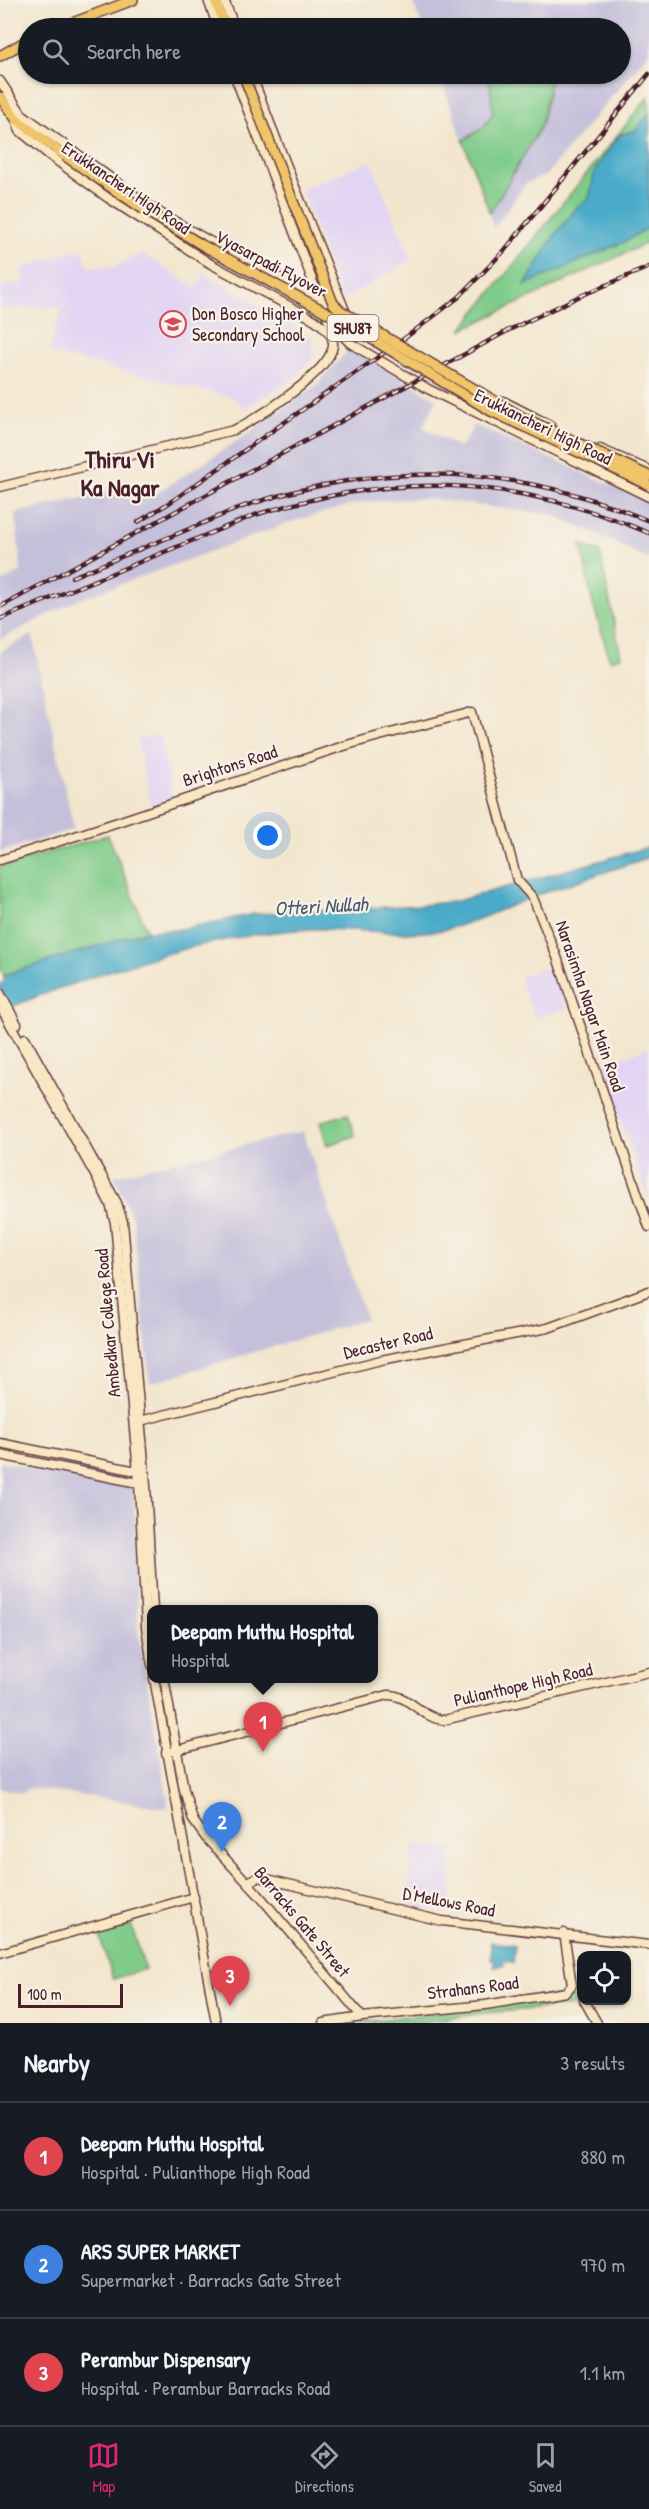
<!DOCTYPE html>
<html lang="en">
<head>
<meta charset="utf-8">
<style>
	body { margin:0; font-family:"Patrick Hand",sans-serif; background:#20242c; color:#f1f3f6 }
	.controls { position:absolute; right:18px; bottom:18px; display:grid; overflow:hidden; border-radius:12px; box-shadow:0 2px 4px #0004 }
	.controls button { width:54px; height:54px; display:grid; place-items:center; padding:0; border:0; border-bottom:2px solid #363941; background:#171b24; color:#f1f3f6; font:30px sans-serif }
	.scale { position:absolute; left:18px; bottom:15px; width:105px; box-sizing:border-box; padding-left:6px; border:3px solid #4a1f2b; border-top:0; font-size:16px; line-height:21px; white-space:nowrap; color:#4a1f2b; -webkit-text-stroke:4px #f7f3e8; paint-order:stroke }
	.you { position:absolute; left:268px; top:836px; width:21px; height:21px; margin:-15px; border:4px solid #fff; border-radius:50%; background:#1a73e8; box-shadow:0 0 0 9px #1a73e833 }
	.badge { display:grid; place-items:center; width:39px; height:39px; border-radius:50%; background:#db2777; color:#fff; font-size:20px; font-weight:700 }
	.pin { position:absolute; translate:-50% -50px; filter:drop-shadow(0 2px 3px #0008) }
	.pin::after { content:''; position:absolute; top:32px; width:21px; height:18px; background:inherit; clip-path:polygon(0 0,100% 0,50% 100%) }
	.popup { position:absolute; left:147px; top:1605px; width:231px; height:78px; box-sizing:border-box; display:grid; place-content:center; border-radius:12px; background:#171b24; filter:drop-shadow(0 2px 4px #0005); font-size:20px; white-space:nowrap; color:#9ea1a6 }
	.popup b { font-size:22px; color:#f1f3f6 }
	.popup::after { content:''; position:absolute; left:50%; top:100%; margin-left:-12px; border:12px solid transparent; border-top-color:#171b24 }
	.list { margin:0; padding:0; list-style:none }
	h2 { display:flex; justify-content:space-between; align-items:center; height:78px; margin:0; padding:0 24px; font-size:26px }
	h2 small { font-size:20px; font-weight:400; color:#9ea1a6 }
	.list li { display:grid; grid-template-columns:39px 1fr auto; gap:18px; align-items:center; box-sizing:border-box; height:108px; padding:0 24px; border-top:2px solid #363941 }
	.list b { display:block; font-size:22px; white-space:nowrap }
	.list p { margin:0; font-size:20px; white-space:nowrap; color:#9ea1a6 }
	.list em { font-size:20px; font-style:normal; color:#9ea1a6 }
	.icon { flex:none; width:33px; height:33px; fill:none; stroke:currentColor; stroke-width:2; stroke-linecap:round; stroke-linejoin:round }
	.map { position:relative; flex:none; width:649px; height:2023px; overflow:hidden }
	.search { position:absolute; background:#171b24; box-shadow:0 2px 4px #0004; left:18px; right:18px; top:18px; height:66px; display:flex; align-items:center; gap:15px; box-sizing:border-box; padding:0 21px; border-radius:33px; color:#9ea1a6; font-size:22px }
	.sheet { height:402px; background:#171b24 }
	nav { display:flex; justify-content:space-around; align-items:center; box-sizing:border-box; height:84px; border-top:2px solid #363941; background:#171b24; font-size:16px; color:#9ea1a6 }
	nav a { display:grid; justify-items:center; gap:3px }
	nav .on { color:#db2777 }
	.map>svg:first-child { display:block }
</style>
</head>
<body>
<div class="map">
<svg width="649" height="2023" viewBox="0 0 649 2023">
	<rect width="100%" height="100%" fill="#f7f3e8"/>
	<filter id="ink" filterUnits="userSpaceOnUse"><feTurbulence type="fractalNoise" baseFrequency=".0167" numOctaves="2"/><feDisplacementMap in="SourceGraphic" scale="12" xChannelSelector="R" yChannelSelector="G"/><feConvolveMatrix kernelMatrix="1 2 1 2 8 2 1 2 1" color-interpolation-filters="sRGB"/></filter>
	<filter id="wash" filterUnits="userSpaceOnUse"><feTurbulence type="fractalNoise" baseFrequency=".008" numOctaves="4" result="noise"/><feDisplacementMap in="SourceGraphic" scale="24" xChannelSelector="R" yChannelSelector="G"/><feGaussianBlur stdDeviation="1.35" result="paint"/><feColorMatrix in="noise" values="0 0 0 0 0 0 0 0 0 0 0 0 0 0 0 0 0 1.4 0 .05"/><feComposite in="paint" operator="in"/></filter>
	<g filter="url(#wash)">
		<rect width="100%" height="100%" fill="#f3e6ce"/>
		<g fill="#e2d4f3">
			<polygon points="371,161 411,260 342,300 301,189"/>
			<polygon points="81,248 89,267 114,267 141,253 196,288 205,274 314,338 313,359 291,380 245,408 235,398 49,353 62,307 0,309 0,287 24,283 21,269"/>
			<polygon points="160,735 173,798 151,806 137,739"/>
			<polygon points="553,966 568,1008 535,1019 519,977"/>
			<polygon points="649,1048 649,1201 601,1064"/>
			<polygon points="412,1845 452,1847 451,1912 408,1905"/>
		</g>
		<g fill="#c5c0da">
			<polygon points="412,0 649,0 649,52 546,175 526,183 494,228 439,74 620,74 620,28 423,28"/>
			<polygon points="350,348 437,399 423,427 460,448 475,425 649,502 649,559 553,515 425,498 363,502 297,520 77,600 0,639 0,583 21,571 15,513 145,484 154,495 246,435 316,386"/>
			<polygon points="32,635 74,829 0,852 0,652"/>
			<polygon points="303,1131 366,1319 150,1383 133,1220 114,1176"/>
			<polygon points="0,1462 130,1485 134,1493 138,1632 168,1799 167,1808 30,1788 21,1793 0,1788"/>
		</g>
		<g fill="#80cc8a" stroke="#65765a" stroke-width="1.5">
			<polygon points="507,18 515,28 490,28 491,23"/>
			<polygon points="489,74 552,74 541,126 490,213 463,140 483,128 493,113"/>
			<polygon points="649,96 649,242 461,330"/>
			<polygon points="581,545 600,552 621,657 610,660 592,601"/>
			<polygon points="108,835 147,931 4,975 0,968 0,867"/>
			<polygon points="348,1114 355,1136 327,1145 320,1122"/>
			<polygon points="131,1924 145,1969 113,1979 99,1934"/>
			<polygon points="571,1995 583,2005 484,2013 415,2023 354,2023"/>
		</g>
		<g fill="#4aabc9" stroke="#4a657a" stroke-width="1.5">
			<polygon points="649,114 649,227 624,242 525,285 555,235 575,210 589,198 595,170 619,135 635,131"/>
			<path d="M649,847V857C612,870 574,882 537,895C507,906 479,922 447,929C405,938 359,928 316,929C232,932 150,956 72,984C48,993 23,1000 0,1013V1019V985L4,982V975L147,931L176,930L254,914L423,905L457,901Z"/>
			<polygon points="491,1942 515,1945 513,1962 503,1960 504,1965 494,1967 494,1961 491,1959"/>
		</g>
	</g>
	<g filter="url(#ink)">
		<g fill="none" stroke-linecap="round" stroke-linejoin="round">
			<defs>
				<g id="secondary">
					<polyline points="208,0 218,28"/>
					<polyline points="224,0 235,28"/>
					<path d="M234,74L319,298L322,299C325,308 327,324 336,330C341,334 345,338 350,343L428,389L649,497"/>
					<polyline points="251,74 293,182 346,313 345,316"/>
					<polyline points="0,81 22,114 155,210 227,251 319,298"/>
					<polyline points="503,401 550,425"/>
					<polyline points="600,449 649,470"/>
					<path d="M0,487L234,430C258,418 329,373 333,346C334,334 323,326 315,320L211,264L108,198L49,155L20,131L16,119"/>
					<path d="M0,860C115,825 229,783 344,746C386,733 429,724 472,712L517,880L533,898L557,957L649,1227"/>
					<polyline points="0,993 17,1024"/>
					<polyline points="0,1006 95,1175 110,1204 115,1223 139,1483 146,1627 152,1665"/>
					<polyline points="25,1038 117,1203 123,1222 146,1485 153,1610"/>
					<polyline points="136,1422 381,1360 548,1328 649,1291"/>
					<polyline points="0,1443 141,1472"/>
					<polyline points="0,1455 143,1484"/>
					<polyline points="154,1678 216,2023"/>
					<polyline points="164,1678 184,1790 193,1820 206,1838 258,1894 362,2017"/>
					<path d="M166,1753L388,1695C408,1694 423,1719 444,1720L649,1672"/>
					<polyline points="247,1882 259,1877 442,1921 649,1945"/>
					<polyline points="0,1953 194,1897"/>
					<polyline points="584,2000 597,2023"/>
					<polyline points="323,2023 362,2017 485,2005 566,1992 572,1985 564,1933"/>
				</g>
				<g id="primary">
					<polyline points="215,0 226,28"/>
					<polyline points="59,28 133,0"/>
					<polyline points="0,56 28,40"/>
					<polyline points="0,97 16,119 65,156"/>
				</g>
			</defs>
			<use href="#secondary" stroke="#633d43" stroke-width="11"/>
			<use href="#primary" stroke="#633d43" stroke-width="12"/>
			<use href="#secondary" stroke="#f9e7c3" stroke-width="8"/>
			<use href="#primary" stroke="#f0c469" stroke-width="9"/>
			<defs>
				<g id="rail">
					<polyline points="138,522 172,501 401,341 459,297 504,251 649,74"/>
					<path d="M72,577C113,560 154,543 194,527C214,519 233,509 254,503C389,460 519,465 649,521"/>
					<polyline points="0,607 509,330 578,297 649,267"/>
					<path d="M0,619L255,515C396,471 513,476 649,533"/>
				</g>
			</defs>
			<use href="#rail" stroke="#4a1f2b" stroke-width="4.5"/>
			<use href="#rail" stroke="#f7f3e8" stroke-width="2" stroke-dasharray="7" stroke-linecap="butt"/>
			<defs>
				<g id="primary-bridge">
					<polyline points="243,74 333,303 341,311 522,417 649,476"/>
					<polyline points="65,156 146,211 202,245 337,318 491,411 649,485"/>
				</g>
			</defs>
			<use href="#primary-bridge" stroke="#633d43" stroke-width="12" stroke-linecap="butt"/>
			<use href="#primary-bridge" stroke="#f0c469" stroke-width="9"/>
		</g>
	</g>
	<defs>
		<symbol id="school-ring" viewBox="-11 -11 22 22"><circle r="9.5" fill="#f7f3e8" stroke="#d1495b" stroke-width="1.5"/><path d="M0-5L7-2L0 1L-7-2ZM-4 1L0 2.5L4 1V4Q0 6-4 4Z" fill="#d1495b"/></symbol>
	</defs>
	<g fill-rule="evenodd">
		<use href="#school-ring" x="158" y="309" width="30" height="30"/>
	</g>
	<g text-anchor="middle" stroke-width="4.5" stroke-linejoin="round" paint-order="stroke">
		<rect fill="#f7f3e8" stroke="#7e5f64" stroke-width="1.5" x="327.5" y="315" width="51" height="26" rx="4.5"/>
		<g font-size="16" font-weight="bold" fill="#4a1f2b">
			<text x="353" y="334">SHU87</text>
		</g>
		<g font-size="18" fill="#4a1f2b" stroke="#f7f3e8">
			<text transform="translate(126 188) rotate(34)" y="6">Erukkancheri High Road</text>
			<text transform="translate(271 264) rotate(28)" y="6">Vyasarpadi Flyover</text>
			<text transform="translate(543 427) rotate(26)" y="6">Erukkancheri High Road</text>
			<text transform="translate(230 766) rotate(-18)" y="6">Brightons Road</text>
			<text transform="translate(590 1006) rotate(71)" y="6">Narasimha Nagar Main Road</text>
			<text transform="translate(108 1323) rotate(-95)" y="6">Ambedkar College Road</text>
			<text transform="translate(388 1343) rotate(-13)" y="6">Decaster Road</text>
			<text transform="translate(523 1685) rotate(-13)" y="6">Pulianthope High Road</text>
			<text transform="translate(449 1902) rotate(11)" y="6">D'Mellows Road</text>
			<text transform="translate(302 1922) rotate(50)" y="6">Barracks Gate Street</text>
			<text transform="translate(473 1988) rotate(-7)" y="6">Strahans Road</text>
		</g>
		<g font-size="18" fill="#4a1f2b" stroke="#f7f3e8" text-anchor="start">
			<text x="192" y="320">Don Bosco Higher<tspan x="192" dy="21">Secondary School</tspan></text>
		</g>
		<g font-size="20" font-style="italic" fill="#4a576a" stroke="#f7f3e8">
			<text transform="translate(321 906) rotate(-3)" y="7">Otteri Nullah</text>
		</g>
		<g font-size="24" font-weight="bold" fill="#4a1f2b" stroke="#f7f3e8">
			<text x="120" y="468">Thiru Vi<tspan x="120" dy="28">Ka Nagar</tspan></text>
		</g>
	</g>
</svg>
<div class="controls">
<button><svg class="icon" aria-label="locate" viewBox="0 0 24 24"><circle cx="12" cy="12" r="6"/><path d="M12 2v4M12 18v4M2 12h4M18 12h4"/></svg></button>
</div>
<div class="scale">100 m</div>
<div class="you"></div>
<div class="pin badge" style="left:263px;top:1752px;background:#e0444e">1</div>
<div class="popup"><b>Deepam Muthu Hospital</b>Hospital</div>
<div class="pin badge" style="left:222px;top:1852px;background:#3f7fe0">2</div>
<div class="pin badge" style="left:230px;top:2006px;background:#e0444e">3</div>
<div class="search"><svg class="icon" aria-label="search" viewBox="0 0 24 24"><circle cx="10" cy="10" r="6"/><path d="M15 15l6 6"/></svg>Search here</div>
</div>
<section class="sheet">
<h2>Nearby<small>3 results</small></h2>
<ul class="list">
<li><span class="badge" style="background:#e0444e">1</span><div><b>Deepam Muthu Hospital</b><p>Hospital · Pulianthope High Road</p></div><em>880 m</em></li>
<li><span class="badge" style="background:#3f7fe0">2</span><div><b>ARS SUPER MARKET</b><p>Supermarket · Barracks Gate Street</p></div><em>970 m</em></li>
<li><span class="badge" style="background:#e0444e">3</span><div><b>Perambur Dispensary</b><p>Hospital · Perambur Barracks Road</p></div><em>1.1 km</em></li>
</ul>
</section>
<nav>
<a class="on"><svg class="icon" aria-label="map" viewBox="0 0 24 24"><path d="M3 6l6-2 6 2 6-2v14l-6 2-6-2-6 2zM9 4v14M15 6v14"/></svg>Map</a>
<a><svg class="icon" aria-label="directions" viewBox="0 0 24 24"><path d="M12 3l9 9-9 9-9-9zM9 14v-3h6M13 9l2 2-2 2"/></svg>Directions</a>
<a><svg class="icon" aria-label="saved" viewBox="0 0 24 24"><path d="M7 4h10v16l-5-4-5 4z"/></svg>Saved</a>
</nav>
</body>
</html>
